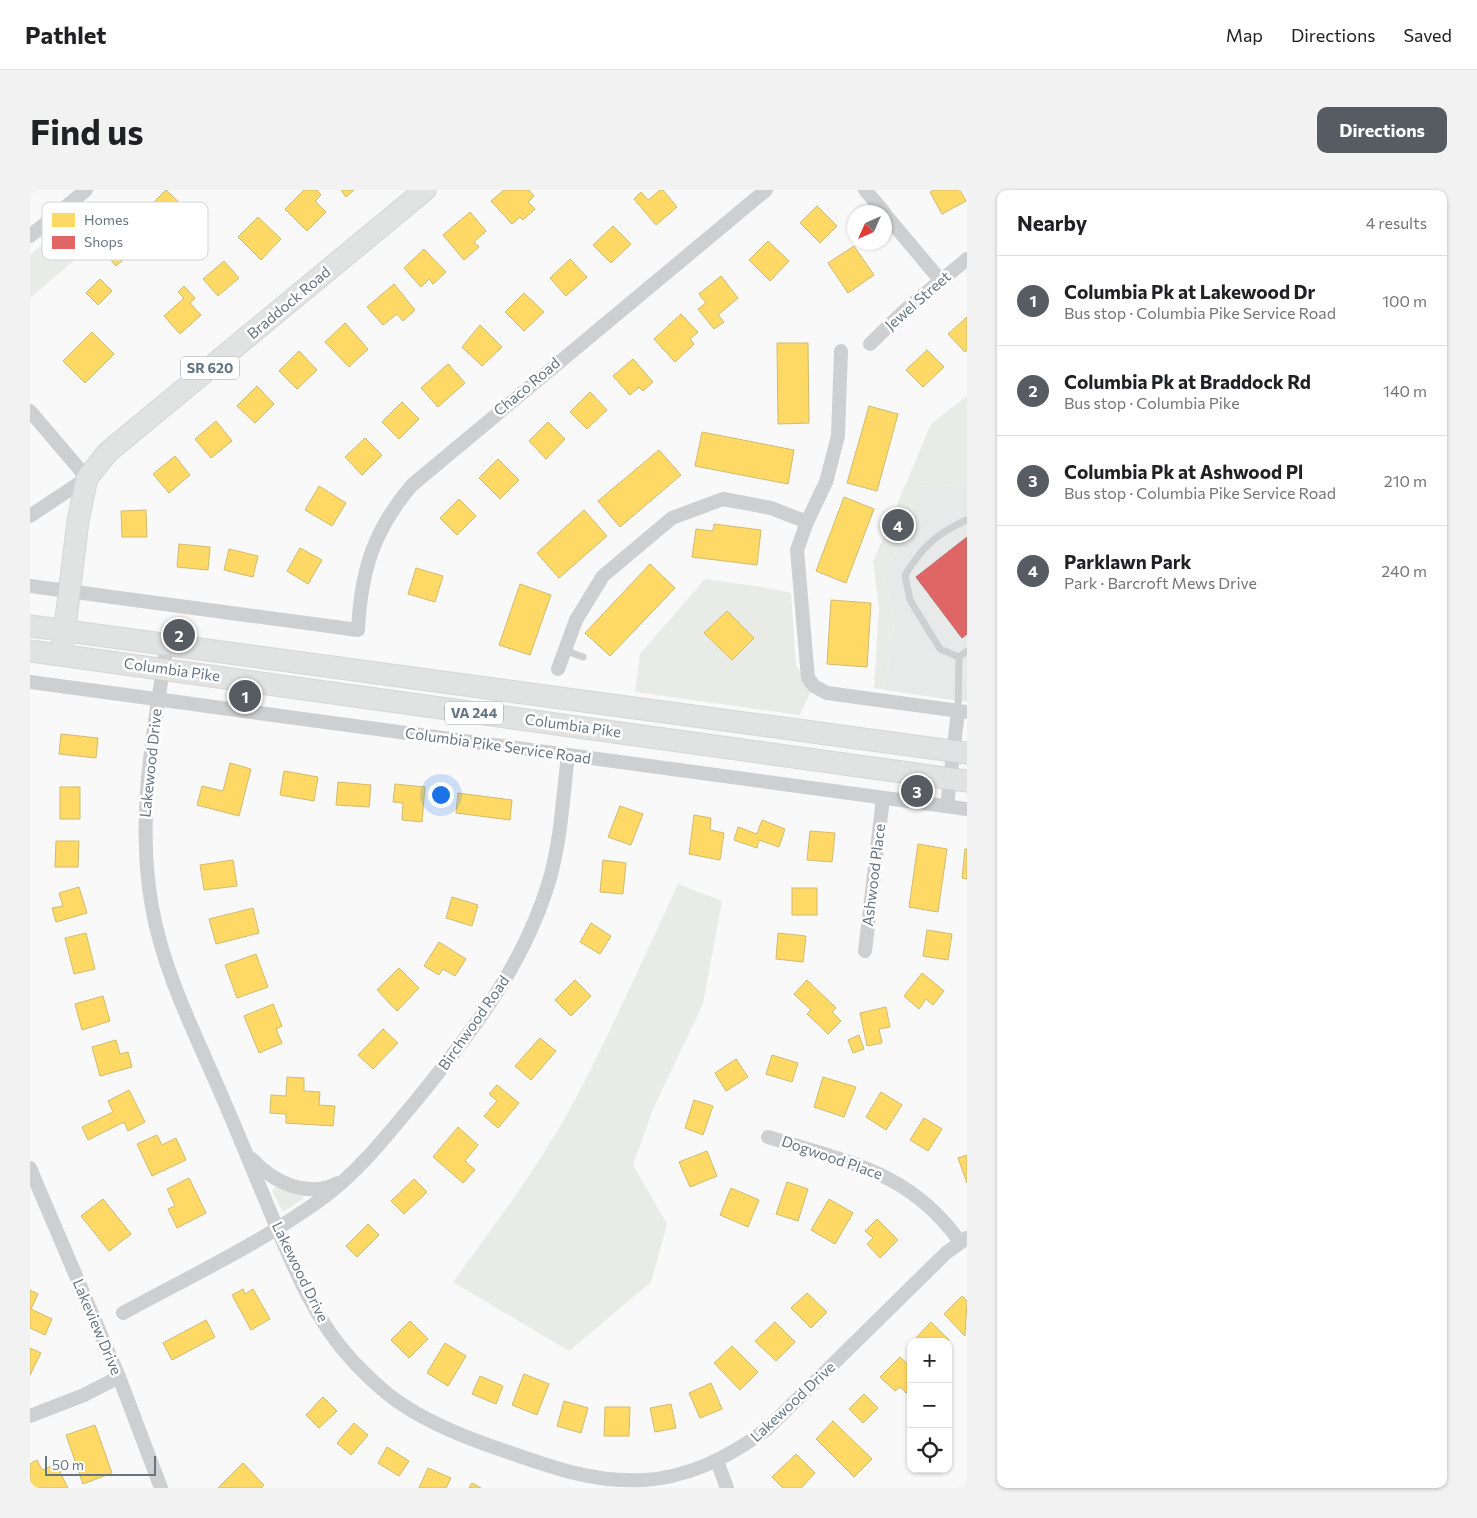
<!DOCTYPE html>
<html lang="en">
<head>
<meta charset="utf-8">
<style>
	body { margin:0; font-family:Commissioner,sans-serif; background:#f2f2f2; color:#202124 }
	.controls { position:absolute; right:15px; bottom:15px; display:grid; overflow:hidden; border-radius:10px; box-shadow:0 1px 4px #0004 }
	.controls button { width:45px; height:45px; display:grid; place-items:center; padding:0; border:0; border-bottom:1px solid #e0e0e0; background:#fff; color:#202124; font:25px sans-serif }
	.compass { position:absolute; left:817px; top:15px; width:45px; height:45px; border-radius:50%; background:#fff; box-shadow:0 1px 4px #0004; rotate:225deg }
	.scale { position:absolute; left:15px; bottom:12px; width:111px; box-sizing:border-box; padding-left:5px; border:2px solid #657683; border-top:0; font-size:14px; line-height:18px; white-space:nowrap; color:#657683; -webkit-text-stroke:4px #fff; paint-order:stroke }
	.you { position:absolute; left:410px; top:604px; width:18px; height:18px; margin:-12px; border:4px solid #fff; border-radius:50%; background:#1a73e8; box-shadow:0 0 0 8px #1a73e833 }
	.badge { display:grid; place-items:center; width:32px; height:32px; border-radius:50%; background:#565c61; color:#fff; font-size:16px; font-weight:700 }
	.pin { position:absolute; translate:-50% -50%; border:2px solid #fff; box-shadow:0 1px 5px #0006 }
	.list { margin:0; padding:0; list-style:none }
	h2 { display:flex; justify-content:space-between; align-items:center; height:65px; margin:0; padding:0 20px; font-size:21px }
	h2 small { font-size:16px; font-weight:400; color:#757577 }
	.list li { display:grid; grid-template-columns:32px 1fr auto; gap:15px; align-items:center; box-sizing:border-box; height:90px; padding:0 20px; border-top:1px solid #e0e0e0 }
	.list b { display:block; font-size:19px; white-space:nowrap }
	.list p { margin:0; font-size:16px; white-space:nowrap; color:#757577 }
	.list em { font-size:16px; font-style:normal; color:#757577 }
	.icon { flex:none; width:28px; height:28px; fill:none; stroke:currentColor; stroke-width:2; stroke-linecap:round; stroke-linejoin:round }
	.map { position:relative; flex:none; width:937px; height:1298px; overflow:hidden; border-radius:10px }
	header { display:flex; align-items:center; gap:30px; box-sizing:border-box; height:70px; padding:0 25px; background:#fff; border-bottom:1px solid #e0e0e0 }
	header strong { font-size:24px }
	nav { display:flex; gap:28px; margin-inline-start:auto; font-size:18px }
	.intro { display:flex; align-items:center; justify-content:space-between; box-sizing:border-box; height:120px; padding:0 30px }
	h1 { margin:0; font-size:35px }
	.button { padding:12px 22px; border-radius:10px; background:#565c61; color:#fff; font-size:18px; font-weight:700 }
	main { display:flex; gap:30px; padding:0 30px }
	aside { flex:1; background:#fff; border-radius:10px; box-shadow:0 1px 4px #0004 }
	.map>svg:first-child { display:block }
</style>
</head>
<body>
<header>
<strong>Pathlet</strong>
<nav><a>Map</a><a>Directions</a><a>Saved</a></nav>
</header>
<div class="intro"><h1>Find us</h1><a class="button">Directions</a></div>
<main>
<div class="map">
<svg width="937" height="1298" viewBox="0 0 937 1298">
	<rect width="100%" height="100%" fill="#f9f9f9"/>
	<polygon fill="#e8e9e9" points="937,294 937,512 855,500 865,425 854,391 892,297"/>
	<g fill="#e8ebe6">
		<polygon points="41,31 61,56 0,108 0,65"/>
		<polygon points="937,206 937,294 892,297 854,391 865,425 855,500 844,498 849,418 843,372 901,234"/>
		<polygon points="675,389 733,397 761,403 766,475 781,501 770,525 605,502 610,464"/>
		<path d="M648,694L692,711L673,814L623,919L603,975L637,1034L621,1092L539,1161L423,1092C467,1032 512,972 547,906C583,837 615,765 648,694Z"/>
		<polygon points="245,997 273,1005 273,1009 253,1022 242,1001"/>
	</g>
	<g fill="#ffd966" stroke="#d1bb6f">
		<polygon points="136,0 154,17 136,35 118,18"/>
		<polygon points="274,0 287,0 291,5 285,11 296,22 277,41 255,19"/>
		<polygon points="311,0 324,0 316,7"/>
		<polygon points="474,0 499,0 504,6 498,12 505,19 493,30 490,27 482,34 461,11"/>
		<polygon points="630,0 633,0 647,17 626,35 604,9 611,2 618,10"/>
		<polygon points="904,0 930,0 936,11 912,24 900,2"/>
		<polygon points="787,16 807,36 790,53 770,33"/>
		<polygon points="440,22 456,41 444,52 449,57 434,70 413,45"/>
		<polygon points="228,27 251,49 231,70 208,47"/>
		<polygon points="92,28 114,52 86,76 80,69 87,63 72,46"/>
		<polygon points="583,36 601,54 581,73 563,55"/>
		<polygon points="738,51 759,71 740,91 719,70"/>
		<polygon points="824,56 844,85 818,103 798,73"/>
		<polygon points="394,59 416,82 403,94 399,89 391,97 374,78"/>
		<polygon points="540,69 557,87 536,106 520,88"/>
		<polygon points="194,71 209,88 188,106 173,89"/>
		<polygon points="691,86 708,108 688,125 694,132 684,139 668,119 676,113 669,104"/>
		<polygon points="70,89 82,101 68,115 56,103"/>
		<polygon points="364,94 385,120 373,131 367,124 353,135 337,117"/>
		<polygon points="154,96 165,108 160,113 171,125 150,144 134,126 154,108 148,102"/>
		<polygon points="494,103 514,122 494,141 475,122"/>
		<polygon points="651,124 668,142 660,149 664,154 645,172 624,149"/>
		<polygon points="937,127 937,160 935,162 918,144"/>
		<polygon points="315,133 338,159 319,177 295,152"/>
		<polygon points="450,135 472,157 452,176 432,157"/>
		<polygon points="62,142 84,164 55,193 33,171"/>
		<polygon points="747,153 778,153 779,233 748,234"/>
		<polygon points="897,160 914,177 893,197 876,180"/>
		<polygon points="269,161 287,180 267,199 249,181"/>
		<polygon points="603,169 623,192 613,201 609,197 600,205 583,186"/>
		<polygon points="418,174 435,193 408,217 391,198"/>
		<polygon points="227,196 244,214 225,233 207,216"/>
		<polygon points="560,202 577,220 557,239 540,222"/>
		<polygon points="372,212 389,229 369,249 352,232"/>
		<polygon points="839,216 868,224 847,301 817,293"/>
		<polygon points="186,231 202,251 181,268 165,249"/>
		<polygon points="518,232 535,249 516,269 499,251"/>
		<polygon points="672,242 764,260 758,294 665,276"/>
		<polygon points="335,248 352,265 332,285 315,267"/>
		<polygon points="629,260 651,285 590,337 568,311"/>
		<polygon points="145,266 160,285 139,303 123,284"/>
		<polygon points="468,269 489,290 470,309 449,288"/>
		<polygon points="289,296 316,313 302,336 275,320"/>
		<polygon points="814,307 844,319 816,393 786,381"/>
		<polygon points="429,309 446,326 427,345 410,328"/>
		<polygon points="116,320 117,347 92,347 91,321"/>
		<polygon points="554,320 577,346 529,388 507,363"/>
		<polygon points="684,334 731,340 727,375 662,367 666,339 683,341"/>
		<polygon points="149,354 180,357 178,380 147,377"/>
		<polygon points="270,358 292,370 278,394 257,381"/>
		<polygon points="199,359 228,366 223,387 194,380"/>
		<polygon points="620,374 645,398 580,466 555,443"/>
		<polygon points="386,378 413,386 405,412 378,404"/>
		<polygon points="490,394 521,405 500,465 469,455"/>
		<polygon points="801,410 841,413 837,477 797,474"/>
		<polygon points="697,421 724,448 702,470 674,443"/>
		<polygon points="31,544 68,548 66,568 29,564"/>
		<polygon points="200,573 221,579 209,626 167,615 172,596 193,601"/>
		<polygon points="254,581 288,587 284,611 250,605"/>
		<polygon points="308,592 341,595 339,617 306,615"/>
		<polygon points="365,594 395,597 392,632 372,630 373,613 363,612"/>
		<rect x="30" y="597" width="20" height="32"/>
		<polygon points="428,603 482,610 480,630 426,623"/>
		<polygon points="590,616 613,624 601,655 578,647"/>
		<polygon points="664,625 681,628 680,640 694,643 690,670 659,664"/>
		<polygon points="732,630 755,639 749,657 729,650 727,658 704,650 708,637 727,644"/>
		<polygon points="780,641 805,643 802,672 777,670"/>
		<polygon points="26,651 49,651 48,677 25,677"/>
		<polygon points="888,654 917,659 908,722 879,717"/>
		<polygon points="935,659 937,659 937,689 932,688"/>
		<polygon points="203,670 207,696 174,700 170,675"/>
		<polygon points="573,670 596,673 593,704 570,702"/>
		<polygon points="49,697 57,723 26,732 22,718 33,716 29,703"/>
		<rect x="762" y="698" width="25" height="27"/>
		<polygon points="422,707 448,715 442,736 416,728"/>
		<polygon points="223,718 229,743 186,754 179,729"/>
		<polygon points="561,733 581,746 570,764 550,752"/>
		<polygon points="897,740 922,744 918,770 893,766"/>
		<polygon points="56,743 65,779 44,784 35,748"/>
		<polygon points="748,743 776,746 773,772 746,769"/>
		<polygon points="409,752 436,769 425,786 413,779 409,785 394,776"/>
		<polygon points="226,764 238,797 207,808 195,775"/>
		<polygon points="369,778 389,798 367,821 347,800"/>
		<polygon points="892,783 914,801 903,815 896,809 889,819 874,806"/>
		<polygon points="545,790 561,806 541,826 525,810"/>
		<polygon points="777,790 806,818 802,822 811,831 798,844 777,824 781,820 764,804"/>
		<polygon points="73,806 80,831 52,840 45,814"/>
		<polygon points="243,814 252,836 246,839 252,853 229,863 214,826"/>
		<polygon points="856,817 860,837 849,839 852,853 837,856 830,823"/>
		<polygon points="353,839 368,853 343,879 328,865"/>
		<polygon points="829,845 834,859 823,863 818,850"/>
		<polygon points="510,848 526,861 501,890 485,876"/>
		<polygon points="86,850 90,864 98,862 102,877 70,886 62,857"/>
		<polygon points="742,865 768,873 762,892 736,884"/>
		<polygon points="706,869 718,887 696,901 685,883"/>
		<polygon points="257,887 274,888 274,901 290,902 289,915 305,916 303,936 256,933 256,924 240,923 241,905 256,906"/>
		<polygon points="793,887 826,897 814,927 784,917"/>
		<polygon points="467,895 489,913 468,938 454,926 467,911 459,904"/>
		<polygon points="99,900 115,932 98,941 94,932 58,950 52,937 83,922 78,911"/>
		<polygon points="851,902 872,915 856,940 836,927"/>
		<polygon points="664,910 683,916 673,945 655,938"/>
		<polygon points="894,928 912,939 898,961 880,950"/>
		<polygon points="428,937 448,955 435,971 445,980 433,993 403,967"/>
		<polygon points="127,945 132,955 146,948 156,970 122,986 107,954"/>
		<polygon points="677,961 687,986 660,997 649,972"/>
		<polygon points="937,965 937,993 928,968"/>
		<polygon points="159,988 176,1023 147,1038 138,1019 145,1016 137,999"/>
		<polygon points="384,989 397,1002 374,1024 361,1011"/>
		<polygon points="757,992 778,999 768,1031 746,1024"/>
		<polygon points="701,998 729,1010 718,1037 690,1025"/>
		<polygon points="73,1009 101,1044 79,1061 51,1026"/>
		<polygon points="799,1009 823,1023 805,1054 781,1040"/>
		<polygon points="847,1029 868,1050 850,1068 837,1054 843,1048 835,1041"/>
		<polygon points="338,1034 349,1045 327,1067 316,1056"/>
		<polygon points="213,1099 215,1104 223,1099 240,1129 221,1140 202,1105"/>
		<polygon points="0,1100 8,1104 1,1119 22,1129 15,1145 0,1138"/>
		<polygon points="777,1103 797,1122 781,1138 761,1118"/>
		<polygon points="932,1106 937,1111 935,1146 914,1124"/>
		<polygon points="176,1130 185,1147 142,1170 133,1153"/>
		<polygon points="380,1131 398,1149 379,1168 361,1150"/>
		<polygon points="745,1132 765,1152 746,1171 725,1151"/>
		<polygon points="901,1132 919,1150 917,1152 882,1152"/>
		<polygon points="415,1153 436,1166 418,1196 397,1183"/>
		<polygon points="702,1156 728,1182 710,1200 684,1173"/>
		<polygon points="0,1158 11,1163 0,1185"/>
		<polygon points="870,1167 881,1177 881,1198 876,1203 870,1197 865,1201 850,1187"/>
		<polygon points="494,1184 519,1194 507,1225 482,1215"/>
		<polygon points="450,1186 473,1196 466,1214 442,1204"/>
		<polygon points="681,1193 692,1219 670,1228 659,1203"/>
		<polygon points="834,1204 848,1218 833,1233 819,1219"/>
		<polygon points="293,1207 307,1221 289,1238 276,1225"/>
		<polygon points="534,1211 558,1218 551,1243 527,1236"/>
		<polygon points="641,1214 646,1238 625,1242 620,1218"/>
		<polygon points="575,1217 600,1217 599,1246 574,1246"/>
		<polygon points="803,1231 842,1269 824,1287 786,1249"/>
		<polygon points="324,1233 338,1245 321,1265 307,1253"/>
		<polygon points="65,1235 82,1283 53,1294 36,1245"/>
		<polygon points="357,1257 379,1271 369,1286 348,1273"/>
		<polygon points="766,1264 785,1283 771,1298 753,1298 742,1287"/>
		<polygon points="7,1270 12,1280 26,1274 38,1298 0,1298 0,1274"/>
		<polygon points="213,1273 234,1295 231,1298 188,1298"/>
		<polygon points="398,1278 421,1288 416,1298 389,1298"/>
		<polygon points="442,1293 451,1298 439,1298"/>
	</g>
	<polygon fill="#e06666" stroke="#bb6b6f" points="937,347 937,444 932,448 886,387"/>
	<g fill="none" stroke-linecap="round" stroke-linejoin="round">
		<defs>
			<g id="primary">
				<polyline points="0,436 937,563"/>
				<polyline points="33,453 48,331 57,288 78,262 395,0"/>
				<polyline points="0,461 937,591"/>
			</g>
		</defs>
		<use href="#primary" stroke="#d5d6d7" stroke-width="23"/>
		<g stroke="#cecfd0" stroke-width="7">
			<polyline points="534,460 553,467"/>
			<path d="M929,467L910,459L880,410L875,385C893,356 906,344 937,330"/>
			<polyline points="928,521 929,467 937,461"/>
		</g>
		<g stroke="#cecfd0" stroke-width="14">
			<polyline points="835,0 854,22"/>
			<polyline points="854,23 911,91"/>
			<polyline points="0,46 56,0"/>
			<polyline points="840,154 873,122 937,69"/>
			<polyline points="811,161 808,246 796,292 777,332 767,360 778,488 784,496 797,503 937,522"/>
			<polyline points="0,221 57,288 0,326"/>
			<path d="M0,396L328,440C331,381 343,341 382,295L736,0"/>
			<path d="M137,455C123,542 106,629 122,717C134,786 170,853 197,918C213,955 228,993 244,1031C265,1080 285,1130 321,1169C335,1184 350,1199 367,1211C400,1234 439,1249 478,1262C523,1278 566,1293 615,1290C661,1287 701,1266 737,1239L916,1063L937,1048"/>
			<polyline points="528,479 546,430 573,386 642,328 693,309 741,318 777,332"/>
			<polyline points="0,492 937,619"/>
			<polyline points="917,616 928,521"/>
			<polyline points="835,761 853,608"/>
			<path d="M738,947C817,972 880,981 930,1052"/>
			<path d="M222,969C243,992 277,1009 308,993"/>
			<polyline points="0,978 89,1187 131,1298"/>
			<path d="M93,1123C159,1087 229,1054 290,1010C329,982 358,944 389,907C444,839 495,774 520,688C531,649 533,606 538,565"/>
			<polyline points="0,1226 54,1205 89,1187"/>
			<polyline points="687,1271 697,1298"/>
		</g>
		<use href="#primary" stroke="#e1e2e2" stroke-width="21"/>
	</g>
	<g text-anchor="middle" stroke-width="5" stroke-linejoin="round" paint-order="stroke">
		<g fill="#fff" stroke="#939fa8" stroke-width="1">
			<rect x="151" y="166.5" width="58" height="23" rx="4"/>
			<rect x="415" y="511.5" width="58" height="23" rx="4"/>
		</g>
		<g font-size="14" font-weight="bold" fill="#657683">
			<text x="180" y="183">SR 620</text>
			<text x="444" y="528">VA 244</text>
		</g>
		<g font-size="15" fill="#657683" stroke="#fff">
			<text transform="translate(888 111) rotate(-41)" y="5">Jewel Street</text>
			<text transform="translate(259 113) rotate(-40)" y="5">Braddock Road</text>
			<text transform="translate(497 197) rotate(-40)" y="5">Chaco Road</text>
			<text transform="translate(142 480) rotate(8)" y="5">Columbia Pike</text>
			<text transform="translate(543 536) rotate(8)" y="5">Columbia Pike</text>
			<text transform="translate(468 556) rotate(8)" y="5">Columbia Pike Service Road</text>
			<text transform="translate(121 573) rotate(-84)" y="5">Lakewood Drive</text>
			<text transform="translate(844 685) rotate(-83)" y="5">Ashwood Place</text>
			<text transform="translate(444 833) rotate(-55)" y="5">Birchwood Road</text>
			<text transform="translate(802 968) rotate(19)" y="5">Dogwood Place</text>
			<text transform="translate(270 1082) rotate(64)" y="5">Lakewood Drive</text>
			<text transform="translate(67 1137) rotate(67)" y="5">Lakeview Drive</text>
			<text transform="translate(763 1212) rotate(-43)" y="5">Lakewood Drive</text>
		</g>
	</g>
	<rect x="12" y="12" width="166" height="58" rx="8" fill="#fff" stroke="#d1d6da" stroke-width="1"/>
	<rect x="22" y="23" width="23" height="14" fill="#ffd966"/>
	<rect x="22" y="46" width="23" height="13" fill="#e06666"/>
	<g font-size="14" fill="#657683">
		<text x="54" y="35">Homes</text>
		<text x="54" y="57">Shops</text>
	</g>
</svg>
<div class="controls">
<button>+</button>
<button>−</button>
<button><svg class="icon" aria-label="locate" viewBox="0 0 24 24"><circle cx="12" cy="12" r="6"/><path d="M12 2v4M12 18v4M2 12h4M18 12h4"/></svg></button>
</div>
<svg class="compass" viewBox="-18 -18 36 36"><path d="M0-13l5 13h-10z" fill="#e53935"/><path d="M0 13l5-13h-10z" fill="#757577"/></svg>
<div class="scale">50 m</div>
<div class="you"></div>
<div class="pin badge" style="left:215px;top:506px">1</div>
<div class="pin badge" style="left:149px;top:445px">2</div>
<div class="pin badge" style="left:887px;top:601px">3</div>
<div class="pin badge" style="left:868px;top:335px">4</div>
</div>
<aside>
<h2>Nearby<small>4 results</small></h2>
<ul class="list">
<li><span class="badge">1</span><div><b>Columbia Pk at Lakewood Dr</b><p>Bus stop · Columbia Pike Service Road</p></div><em>100 m</em></li>
<li><span class="badge">2</span><div><b>Columbia Pk at Braddock Rd</b><p>Bus stop · Columbia Pike</p></div><em>140 m</em></li>
<li><span class="badge">3</span><div><b>Columbia Pk at Ashwood Pl</b><p>Bus stop · Columbia Pike Service Road</p></div><em>210 m</em></li>
<li><span class="badge">4</span><div><b>Parklawn Park</b><p>Park · Barcroft Mews Drive</p></div><em>240 m</em></li>
</ul>
</aside>
</main>
</body>
</html>
